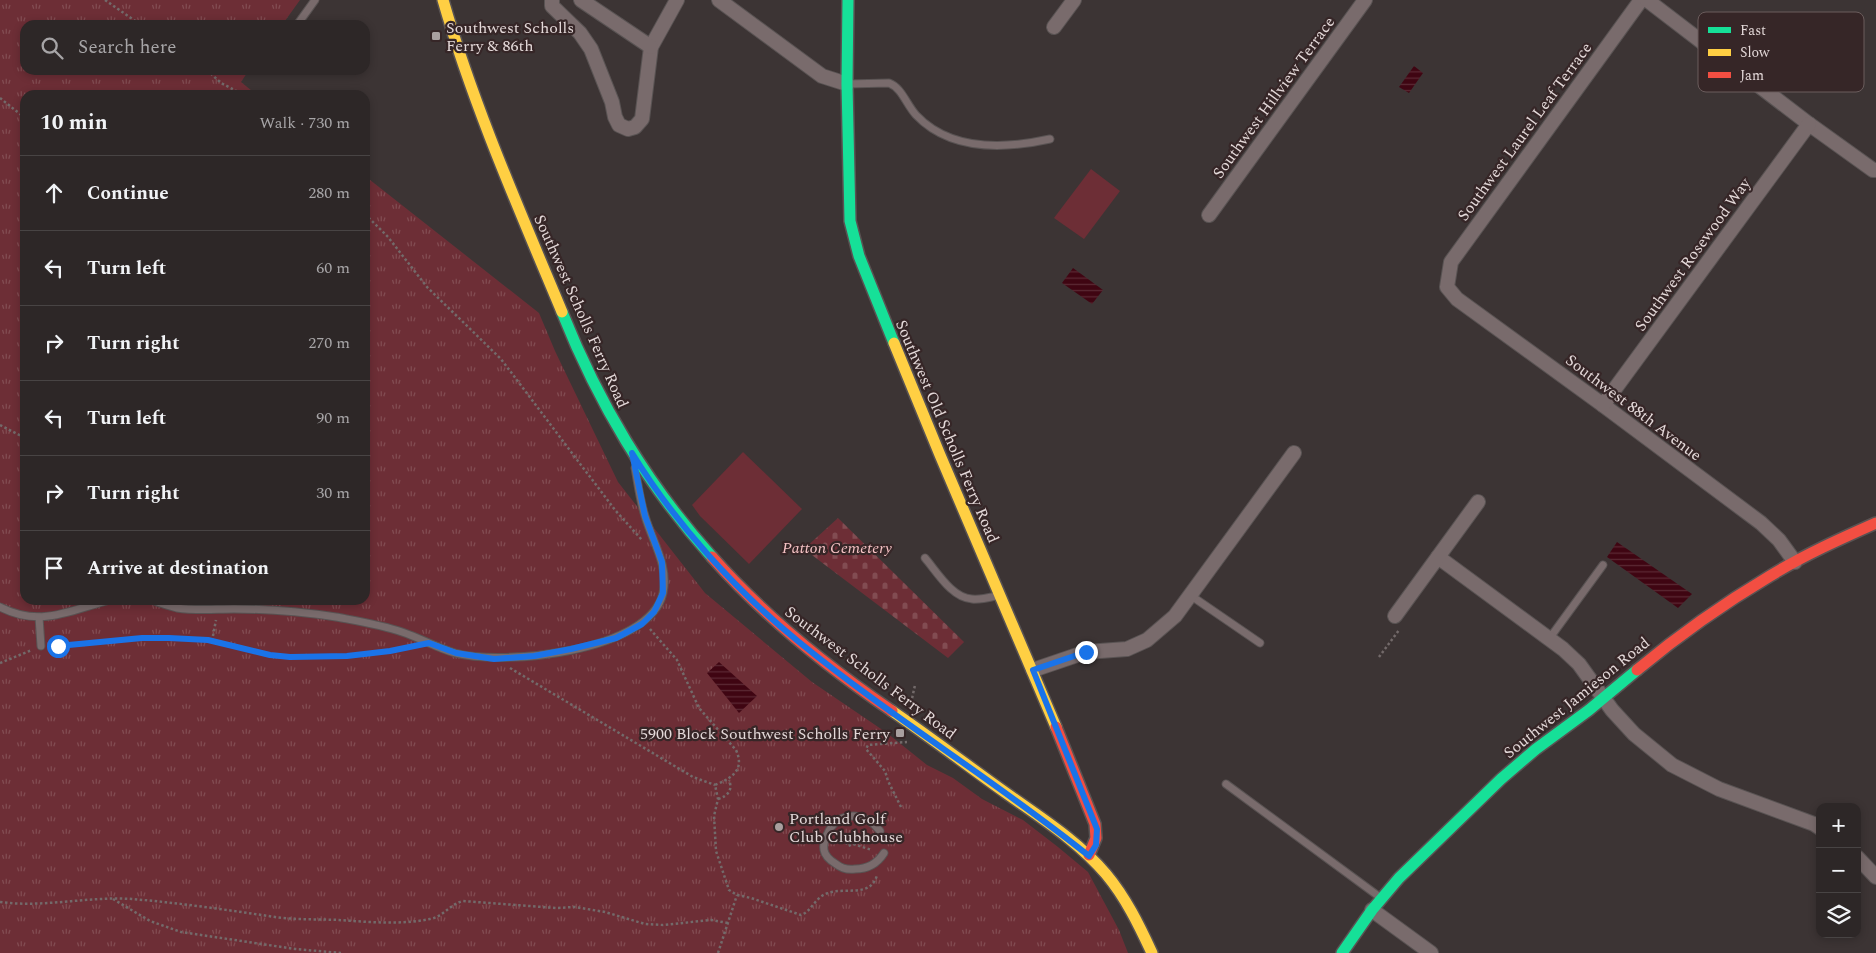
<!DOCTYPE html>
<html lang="en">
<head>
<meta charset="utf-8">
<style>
	body { margin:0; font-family:Spectral,serif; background:#393333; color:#f1f3f6 }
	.controls { position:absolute; right:15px; bottom:15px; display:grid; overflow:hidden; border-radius:10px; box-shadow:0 2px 8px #0003 }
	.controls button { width:45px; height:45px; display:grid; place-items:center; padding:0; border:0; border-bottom:1px solid #484444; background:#2d2727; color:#f1f3f6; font:25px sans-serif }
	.stop { position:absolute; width:15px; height:15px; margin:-11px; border:4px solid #1a73e8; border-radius:50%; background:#fff }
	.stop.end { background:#1a73e8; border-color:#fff; box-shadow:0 1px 5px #0008 }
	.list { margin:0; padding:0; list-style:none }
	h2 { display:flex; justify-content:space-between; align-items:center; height:65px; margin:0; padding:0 20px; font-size:21px }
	h2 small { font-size:16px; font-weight:400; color:#a7a5a7 }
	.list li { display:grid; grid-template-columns:32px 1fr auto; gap:15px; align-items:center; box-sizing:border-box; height:75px; padding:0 20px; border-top:1px solid #484444 }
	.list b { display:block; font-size:19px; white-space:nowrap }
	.list em { font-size:16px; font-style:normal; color:#a7a5a7 }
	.icon { flex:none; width:28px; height:28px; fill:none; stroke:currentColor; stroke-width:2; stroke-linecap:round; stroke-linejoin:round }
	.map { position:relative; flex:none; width:1876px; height:953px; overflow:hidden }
	.search { position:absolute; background:#2d2727; box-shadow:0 2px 8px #0003; left:20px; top:20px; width:350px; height:55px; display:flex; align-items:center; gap:12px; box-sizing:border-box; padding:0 18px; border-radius:15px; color:#a7a5a7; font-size:19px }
	.panel { position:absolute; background:#2d2727; box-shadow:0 2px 8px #0003; left:20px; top:90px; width:350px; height:515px; border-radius:15px }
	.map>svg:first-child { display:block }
</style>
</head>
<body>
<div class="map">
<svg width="1876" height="953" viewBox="0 0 1876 953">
	<defs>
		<pattern id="grass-tufts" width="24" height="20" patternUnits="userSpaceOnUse" patternTransform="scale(1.25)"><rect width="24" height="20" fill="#6d2e36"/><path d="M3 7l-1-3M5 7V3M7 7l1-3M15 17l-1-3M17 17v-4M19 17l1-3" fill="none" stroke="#824c52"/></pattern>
		<pattern id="cemetery-stones" width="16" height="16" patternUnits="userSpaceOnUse" patternTransform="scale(1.25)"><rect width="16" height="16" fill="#6d2e36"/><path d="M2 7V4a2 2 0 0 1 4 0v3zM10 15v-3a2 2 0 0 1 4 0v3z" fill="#824c52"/></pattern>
		<pattern id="water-rules" width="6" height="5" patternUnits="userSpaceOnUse" patternTransform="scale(1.25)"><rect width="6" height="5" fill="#3f0512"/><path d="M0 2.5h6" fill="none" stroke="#5b2934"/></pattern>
	</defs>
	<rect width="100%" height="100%" fill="#3c3434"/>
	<polygon fill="url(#grass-tufts)" points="0,0 300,0 282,25 25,25 25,70 249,70 241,82 257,95 25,95 25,600 365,600 365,176 539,313 555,351 618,482 705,593 812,682 887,733 927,765 953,778 982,799 1023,820 1058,847 1088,872 1119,930 1128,953 0,953"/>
	<polygon fill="url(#cemetery-stones)" points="838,518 964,642 948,658 804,549"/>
	<g fill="#6d2e36">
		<polygon points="1091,169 1120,191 1084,239 1054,218"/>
		<polygon points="743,452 802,509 749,564 700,516 692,505"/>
	</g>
	<g fill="url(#water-rules)">
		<polygon points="1414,66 1423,73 1409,93 1399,87"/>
		<polygon points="1073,268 1103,290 1092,304 1062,283"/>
		<polygon points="1617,542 1692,594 1678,608 1607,557"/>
		<polygon points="719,662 757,696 739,713 707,673"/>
	</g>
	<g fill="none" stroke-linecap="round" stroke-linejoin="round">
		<defs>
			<g id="lane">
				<polyline points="297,25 315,0"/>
				<path d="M847,84L889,83C902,88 906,104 916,115C950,151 1005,149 1050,139"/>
				<path d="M925,558C937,572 952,598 972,599C981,600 991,597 1000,595"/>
				<polyline points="1190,595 1260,643"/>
				<path d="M152,600C160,603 169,606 177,608C196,611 215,609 234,609C267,609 303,612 336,617C357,621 382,625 402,632C420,638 437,648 455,653C503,666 650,652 663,593C669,565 652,541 645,516C640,501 638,484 635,468"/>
				<path d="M0,607C41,628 70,610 110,600"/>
				<polyline points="39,617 41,646"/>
				<polyline points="1549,639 1603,565"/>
				<polyline points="1226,784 1381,898"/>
				<path d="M880,831C865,812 838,809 827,835C825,839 823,845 824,850C825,856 831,861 836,864C841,868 848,870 855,869C868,869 877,864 884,853"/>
			</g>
			<g id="street">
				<polyline points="552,0 552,6 580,33 591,49 612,102 615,117 619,125 628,129 635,127 642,119 651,47 677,0"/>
				<polyline points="581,0 651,47"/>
				<polyline points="719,0 822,76 847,84"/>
				<polyline points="1641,0 1451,262 1447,287 1457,299 1603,405 1761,523 1779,540 1795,562"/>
				<polyline points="1647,0 1809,124 1873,170 1876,170"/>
				<polyline points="1054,27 1074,0"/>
				<polyline points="1209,215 1365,0"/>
				<polyline points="1603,405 1809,124"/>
				<polyline points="1438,557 1563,649 1579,664 1612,710 1634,734 1672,765 1719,789 1814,824 1820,828"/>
				<polyline points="1395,616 1478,502"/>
				<polyline points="1033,670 1086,652 1127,649 1147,640 1175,616 1294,453"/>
				<polyline points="1857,857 1876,877"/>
				<polyline points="1372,910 1431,953"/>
			</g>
			<g id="fast">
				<polyline points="848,0 847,84 850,221 859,256 894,343"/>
				<path d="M562,312C599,404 646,483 712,557"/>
				<polyline points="1342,953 1372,910 1399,878 1501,779 1536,749 1589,710 1637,670"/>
			</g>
			<g id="slow">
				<path d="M443,0C474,107 519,209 562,312"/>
				<polyline points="894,343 940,455 1056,727"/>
				<path d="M892,711C930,737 968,766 1006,793C1041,818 1078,841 1106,874C1126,898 1139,925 1152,953"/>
			</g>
			<g id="jam">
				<path d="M712,557C765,617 826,666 892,711"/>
				<path d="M1637,670C1679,635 1723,604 1770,576C1804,555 1840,539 1876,523"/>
				<polyline points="1056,727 1095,824 1096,838 1089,855"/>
			</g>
		</defs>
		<use href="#lane" stroke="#595353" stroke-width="9"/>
		<use href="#street" stroke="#595353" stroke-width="16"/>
		<use href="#fast" stroke="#595353" stroke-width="14"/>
		<use href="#slow" stroke="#595353" stroke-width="14"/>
		<use href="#jam" stroke="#595353" stroke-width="14"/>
		<g stroke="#736a6a" stroke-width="2.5" stroke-dasharray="2.5 2.5" stroke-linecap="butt">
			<polyline points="105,0 141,25"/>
			<polyline points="207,70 221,83 244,95"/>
			<polyline points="0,98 25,118"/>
			<polyline points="365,214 388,237 427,287 501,359 615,510 642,540"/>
			<polyline points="0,425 25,438"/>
			<path d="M650,629L677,660L699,708L736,750C745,770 732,778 715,785L718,799L714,816L716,851L729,890L737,895L751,898L801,915C812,911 815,897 828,893C845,887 871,898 877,875"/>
			<polyline points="212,641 216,620"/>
			<polyline points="52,646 142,638 169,638 208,640 270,655 290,657 347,656 391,651 411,647"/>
			<polyline points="1379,657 1399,630"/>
			<polyline points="0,663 32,650"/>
			<polyline points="510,668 693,777 715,785"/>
			<polyline points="911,703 915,685"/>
			<path d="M718,799C728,796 733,790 729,780"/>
			<polyline points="901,807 888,781 885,771 866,749 868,745 907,742"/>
			<polyline points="836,838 846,842"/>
			<polyline points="853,844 851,840 846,842 848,846 853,844 872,850"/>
			<polyline points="113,899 150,921 181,932 295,949 341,953"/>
			<path d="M0,902C44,908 88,896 132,899C180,903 228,910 275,917C296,920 318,919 339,920C369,922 401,925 430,919C443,917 450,904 463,901L556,908L575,907L605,912L645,924L663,925L711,920L728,923"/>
			<polyline points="718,953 737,895"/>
		</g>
		<use href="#lane" stroke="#796b6c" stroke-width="7"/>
		<use href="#street" stroke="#796b6c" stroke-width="14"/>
		<use href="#fast" stroke="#16e098" stroke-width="11"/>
		<use href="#slow" stroke="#ffcf43" stroke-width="11"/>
		<use href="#jam" stroke="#f24e42" stroke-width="11"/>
	</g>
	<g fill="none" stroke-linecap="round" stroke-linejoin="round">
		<path stroke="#1a73e8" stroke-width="6" d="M58,646L142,638H169L208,640L270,655L290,657L347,656L390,651L429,643L456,653L494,659L534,656L571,649L616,638L642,624L654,612L663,593L662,562L645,516L632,453C675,523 735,590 799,642C892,718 996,781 1089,856L1096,845L1097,829L1033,670L1086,652"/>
	</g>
	<g fill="#a99f9f" stroke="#362627" stroke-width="2">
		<rect x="431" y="31" width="10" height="10" rx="2.5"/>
		<rect x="895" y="728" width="10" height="10" rx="2.5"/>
		<circle cx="779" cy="827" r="5"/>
	</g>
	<g text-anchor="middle" stroke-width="4.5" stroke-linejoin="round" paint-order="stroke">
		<g font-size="16" fill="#e4d9d9" stroke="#362627" text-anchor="start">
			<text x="446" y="33">Southwest Scholls<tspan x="446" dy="18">Ferry &amp; 86th</tspan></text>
			<text x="890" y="739" text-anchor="end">5900 Block Southwest Scholls Ferry</text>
			<text x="789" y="824">Portland Golf<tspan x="789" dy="18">Club Clubhouse</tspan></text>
		</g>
		<g font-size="16" fill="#e4d9d9" stroke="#362627">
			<text transform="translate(1273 97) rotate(-54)" y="6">Southwest Hillview Terrace</text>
			<text transform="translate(1524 131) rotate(-54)" y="6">Southwest Laurel Leaf Terrace</text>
			<text transform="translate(1692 254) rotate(-54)" y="6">Southwest Rosewood Way</text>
			<text transform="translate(582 311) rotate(66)" y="6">Southwest Scholls Ferry Road</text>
			<text transform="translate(1634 407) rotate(37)" y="6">Southwest 88th Avenue</text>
			<text transform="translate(948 431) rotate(67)" y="6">Southwest Old Scholls Ferry Road</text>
			<text transform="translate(871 672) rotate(37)" y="6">Southwest Scholls Ferry Road</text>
			<text transform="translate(1576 697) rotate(-39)" y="6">Southwest Jamieson Road</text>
		</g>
		<g font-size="16" font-style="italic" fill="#f5c2c4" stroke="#362627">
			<text x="837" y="553">Patton Cemetery</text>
		</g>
	</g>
	<rect x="1698" y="12" width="166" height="80" rx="8" fill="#362627" stroke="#6a5c5c" stroke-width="1"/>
	<rect x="1708" y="27" width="23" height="6" fill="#16e098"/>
	<rect x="1708" y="49" width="23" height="7" fill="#ffcf43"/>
	<rect x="1708" y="72" width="23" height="6" fill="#f24e42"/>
	<g font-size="14" fill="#e4d9d9">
		<text x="1740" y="35">Fast</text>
		<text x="1740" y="57">Slow</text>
		<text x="1740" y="80">Jam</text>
	</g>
</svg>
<div class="controls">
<button>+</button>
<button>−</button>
<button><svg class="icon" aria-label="layers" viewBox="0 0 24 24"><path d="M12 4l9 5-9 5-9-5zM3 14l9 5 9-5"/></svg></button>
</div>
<div class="stop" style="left:58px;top:646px"></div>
<div class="stop end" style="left:1086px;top:652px"></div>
<div class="search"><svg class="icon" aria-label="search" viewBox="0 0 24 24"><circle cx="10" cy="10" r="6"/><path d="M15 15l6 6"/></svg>Search here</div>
<section class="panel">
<h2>10 min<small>Walk · 730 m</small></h2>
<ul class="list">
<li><svg class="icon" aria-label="ahead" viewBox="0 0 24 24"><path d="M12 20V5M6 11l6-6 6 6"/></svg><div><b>Continue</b></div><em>280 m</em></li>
<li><svg class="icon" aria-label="left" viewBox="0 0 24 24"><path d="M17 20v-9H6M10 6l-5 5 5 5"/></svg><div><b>Turn left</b></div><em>60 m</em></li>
<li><svg class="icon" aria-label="right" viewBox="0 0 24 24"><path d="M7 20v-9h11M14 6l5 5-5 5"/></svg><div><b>Turn right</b></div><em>270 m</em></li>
<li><svg class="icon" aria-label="left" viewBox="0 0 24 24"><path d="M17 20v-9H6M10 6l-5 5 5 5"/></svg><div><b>Turn left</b></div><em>90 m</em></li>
<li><svg class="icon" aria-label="right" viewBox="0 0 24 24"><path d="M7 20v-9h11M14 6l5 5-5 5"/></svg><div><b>Turn right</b></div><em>30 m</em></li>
<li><svg class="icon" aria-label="arrive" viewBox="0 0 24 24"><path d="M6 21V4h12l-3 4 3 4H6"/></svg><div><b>Arrive at destination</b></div></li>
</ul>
</section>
</div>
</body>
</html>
